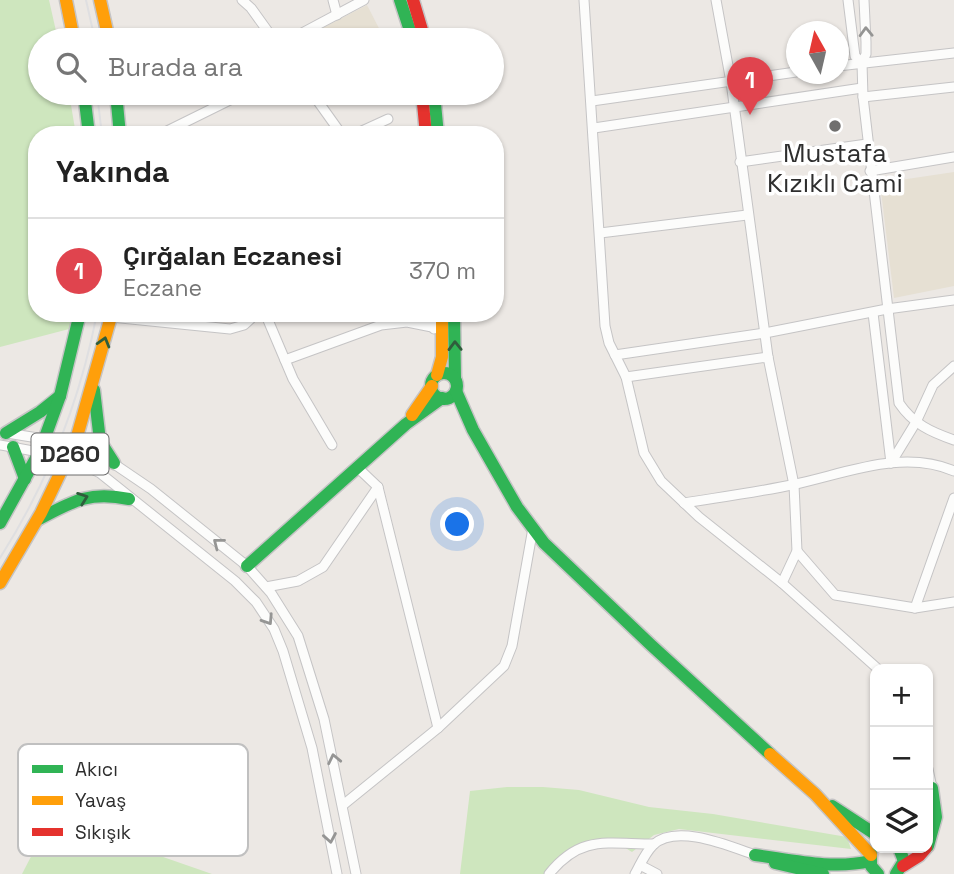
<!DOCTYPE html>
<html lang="tr">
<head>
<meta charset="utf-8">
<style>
	body { margin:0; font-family:"Space Grotesk",sans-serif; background:#f2f2f2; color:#222 }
	.controls { position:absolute; right:21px; bottom:21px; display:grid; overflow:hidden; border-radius:14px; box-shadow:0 2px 5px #0004 }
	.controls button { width:63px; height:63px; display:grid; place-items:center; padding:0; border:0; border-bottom:2px solid #e0e0e0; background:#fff; color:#222; font:35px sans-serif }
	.compass { position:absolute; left:786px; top:21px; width:63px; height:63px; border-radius:50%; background:#fff; box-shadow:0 2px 5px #0004; rotate:352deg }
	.you { position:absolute; left:458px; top:525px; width:24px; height:24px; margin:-18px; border:5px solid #fff; border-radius:50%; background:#1a73e8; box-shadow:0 0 0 10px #1a73e833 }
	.badge { display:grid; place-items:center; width:46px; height:46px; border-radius:50%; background:#2563eb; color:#fff; font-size:23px; font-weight:700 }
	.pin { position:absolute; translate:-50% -58px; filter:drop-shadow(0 2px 4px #0008) }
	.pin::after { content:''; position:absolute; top:37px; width:24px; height:21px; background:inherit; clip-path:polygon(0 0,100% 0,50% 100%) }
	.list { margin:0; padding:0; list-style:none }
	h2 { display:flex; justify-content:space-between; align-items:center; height:91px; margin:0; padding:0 28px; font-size:30px }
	h2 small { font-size:23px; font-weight:400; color:#767676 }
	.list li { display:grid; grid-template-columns:46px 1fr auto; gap:21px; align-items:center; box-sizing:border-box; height:105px; padding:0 28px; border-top:2px solid #e0e0e0 }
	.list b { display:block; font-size:26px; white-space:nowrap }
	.list p { margin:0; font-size:23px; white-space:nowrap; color:#767676 }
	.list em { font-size:23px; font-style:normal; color:#767676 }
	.icon { flex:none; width:38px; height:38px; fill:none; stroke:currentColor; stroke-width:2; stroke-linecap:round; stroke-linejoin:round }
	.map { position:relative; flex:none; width:954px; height:874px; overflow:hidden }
	.search { position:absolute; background:#fff; box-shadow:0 2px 5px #0004; left:28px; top:28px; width:476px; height:77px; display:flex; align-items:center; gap:18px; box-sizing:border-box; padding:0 24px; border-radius:38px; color:#767676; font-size:26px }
	.panel { position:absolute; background:#fff; box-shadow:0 2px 5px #0004; left:28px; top:126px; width:476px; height:196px; border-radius:28px }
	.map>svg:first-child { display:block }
</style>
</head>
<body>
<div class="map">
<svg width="954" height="874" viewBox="0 0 954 874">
	<rect width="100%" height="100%" fill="#ece8e4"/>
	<g fill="#e6e0d3">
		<polygon points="367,5 385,40 299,40"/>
		<polygon points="954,172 954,286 894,298 880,183"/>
	</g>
	<g fill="#cee6be">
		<polygon points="0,0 49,0 58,40 40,40 40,93 69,93 76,135 37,135 37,313 73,313 73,328 0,347"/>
		<path d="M507,787H543L579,790L649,807L713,814L847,837L851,849L679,829L654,835L632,852C627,849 618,842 612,841C596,839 556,864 545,874H460L470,791Z"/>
		<polygon points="51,818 212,874 22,874"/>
	</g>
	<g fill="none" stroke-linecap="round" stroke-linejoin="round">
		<defs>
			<g id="street">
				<polyline points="242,0 251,8 274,40"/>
				<polyline points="333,0 337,15"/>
				<polyline points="584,0 605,326 609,343 626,377 644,453 661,481 699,517 782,583 878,669"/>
				<polyline points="716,0 731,82 768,357 794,485 797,551 782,583"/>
				<polyline points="848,0 855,56 862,63"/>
				<path d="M864,0L866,42V54L862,63L863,97L899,403C913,424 931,432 954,440"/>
				<polyline points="289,40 364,0"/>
				<polyline points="838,66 954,53"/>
				<polyline points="312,93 342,135"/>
				<polyline points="863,97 954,87"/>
				<polyline points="318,101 337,93"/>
				<polyline points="592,101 796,72"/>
				<polyline points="594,128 862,88"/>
				<polyline points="159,135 242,94 254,98 286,93"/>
				<polyline points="353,135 388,119"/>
				<polyline points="740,162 867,144"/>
				<polyline points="870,171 954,157"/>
				<polyline points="600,233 747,215"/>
				<polyline points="265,313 293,379 332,445"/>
				<polyline points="427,313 434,329"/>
				<polyline points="873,313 891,463"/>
				<polyline points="111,317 230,329 244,325 257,313"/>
				<polyline points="615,355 765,333 887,309 954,300"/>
				<polyline points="285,360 381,325 407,322 432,327"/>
				<polyline points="626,377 768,357"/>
				<polyline points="7,433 44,439 76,440 95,451 151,489 247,566 271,593 298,636 324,719 356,874"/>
				<path d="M0,445C35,451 68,456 100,473L235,581L256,602L274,629L283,651L312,748L337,874"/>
				<polyline points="891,463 916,422 933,385 954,366"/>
				<polyline points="358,468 378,487 438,728"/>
				<path d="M684,503C721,497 759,492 796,484C847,473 903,449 954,471"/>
				<polyline points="797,551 835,595 915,608 954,602"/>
				<polyline points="266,587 298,581 323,567 378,487"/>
				<polyline points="915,608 954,498"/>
				<polyline points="928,769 932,788"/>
				<polyline points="343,805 438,728 504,666 512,646 533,528"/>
				<polyline points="640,865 657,874"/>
				<path d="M549,874C581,834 608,844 654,844"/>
				<path d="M635,874C640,865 645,853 653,845C676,823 729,846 755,855"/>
			</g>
			<g id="fast">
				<polyline points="400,0 413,40"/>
				<polyline points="84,93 89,135"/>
				<polyline points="116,93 120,135"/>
				<polyline points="434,93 438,135"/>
				<polyline points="454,313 455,379"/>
				<circle cx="444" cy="386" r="13"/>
				<polyline points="94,390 100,441 114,463"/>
				<polyline points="456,391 473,430 517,507 544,543 651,645 770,754"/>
				<polyline points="6,433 40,412 60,396"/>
				<polyline points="13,447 25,479"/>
				<path d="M39,519C73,501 89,491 129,499"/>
				<polyline points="0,523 40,451 60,396 80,313"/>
				<polyline points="247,566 406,424 442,398"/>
				<polyline points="832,806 875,834"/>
				<polyline points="928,846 936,817 932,788"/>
				<polyline points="871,854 871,866 878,874"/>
				<path d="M755,855C792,860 833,870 870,861"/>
				<polyline points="775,863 823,874"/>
				<polyline points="896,874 904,861 899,848"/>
			</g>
			<g id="slow">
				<polyline points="66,0 74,40"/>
				<polyline points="100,0 109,40"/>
				<polyline points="437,375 442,357 442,313"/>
				<polyline points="412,415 432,386"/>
				<polyline points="0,583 41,513 76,440 112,313"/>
				<polyline points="770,754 815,794 871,855"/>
			</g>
			<g id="jam">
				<polyline points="413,0 425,40"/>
				<polyline points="422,93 426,135"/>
				<polyline points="903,866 919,856 926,848"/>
			</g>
		</defs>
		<use href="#street" stroke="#c5c4c5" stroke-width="11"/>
		<use href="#fast" stroke="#c5c4c5" stroke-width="15"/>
		<use href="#slow" stroke="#c5c4c5" stroke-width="15"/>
		<use href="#jam" stroke="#c5c4c5" stroke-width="15"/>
		<use href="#street" stroke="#fcfcfb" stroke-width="9"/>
		<use href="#fast" stroke="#30b455" stroke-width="12"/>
		<use href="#slow" stroke="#ff9f0a" stroke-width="12"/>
		<use href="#jam" stroke="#e5322d" stroke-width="12"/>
		<g stroke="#dfdfe1" stroke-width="2">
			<polyline points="86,0 95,40"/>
			<polyline points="97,93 102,135"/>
			<path d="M0,558C48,482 80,402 97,313"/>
		</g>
	</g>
	<defs><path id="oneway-chevron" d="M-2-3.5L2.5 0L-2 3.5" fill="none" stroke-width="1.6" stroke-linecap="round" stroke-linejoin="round" transform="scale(1.75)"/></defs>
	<g stroke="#959594">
		<use href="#oneway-chevron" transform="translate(866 32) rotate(-92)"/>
		<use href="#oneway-chevron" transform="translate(218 543) rotate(-142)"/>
		<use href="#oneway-chevron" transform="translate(268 620) rotate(57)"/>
		<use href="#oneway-chevron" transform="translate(334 759) rotate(-102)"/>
		<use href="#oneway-chevron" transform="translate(330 838) rotate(80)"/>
	</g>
	<g stroke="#2f5d3c">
		<use href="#oneway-chevron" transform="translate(104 342) rotate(-74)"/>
		<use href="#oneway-chevron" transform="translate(455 346) rotate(-91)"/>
		<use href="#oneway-chevron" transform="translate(83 498) rotate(-20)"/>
	</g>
	<circle fill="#706f6e" stroke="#fff" stroke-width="2.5" cx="835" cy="126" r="7"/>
	<g text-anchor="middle" stroke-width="7" stroke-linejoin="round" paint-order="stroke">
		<rect fill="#fff" stroke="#6d6d6d" stroke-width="2" x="31.5" y="433.5" width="77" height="41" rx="5"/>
		<g font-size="24" font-weight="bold" fill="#2e2e2e">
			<text x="70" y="462">D260</text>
		</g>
		<g font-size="26" fill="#2e2e2e" stroke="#fff">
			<text x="835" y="162">Mustafa<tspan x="835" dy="30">Kızıklı Cami</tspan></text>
		</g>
	</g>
	<rect x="18" y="744" width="230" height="112" rx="10" fill="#fff" stroke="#c0c0c0" stroke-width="2"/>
	<rect x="32" y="765" width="31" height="8" fill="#30b455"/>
	<rect x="32" y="796" width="31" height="9" fill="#ff9f0a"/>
	<rect x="32" y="828" width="31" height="8" fill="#e5322d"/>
	<g font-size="19" fill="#2e2e2e">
		<text x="75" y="776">Akıcı</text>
		<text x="75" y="807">Yavaş</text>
		<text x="75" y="839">Sıkışık</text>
	</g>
</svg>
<div class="controls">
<button>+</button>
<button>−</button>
<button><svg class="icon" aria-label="layers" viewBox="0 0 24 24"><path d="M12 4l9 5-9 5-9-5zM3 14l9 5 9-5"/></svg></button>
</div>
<svg class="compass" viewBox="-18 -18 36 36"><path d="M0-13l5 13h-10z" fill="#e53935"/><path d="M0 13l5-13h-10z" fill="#767676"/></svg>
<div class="you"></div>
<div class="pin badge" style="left:750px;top:115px;background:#e0444e">1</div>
<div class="search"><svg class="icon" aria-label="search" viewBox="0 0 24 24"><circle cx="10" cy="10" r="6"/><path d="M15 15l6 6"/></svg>Burada ara</div>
<section class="panel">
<h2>Yakında<small></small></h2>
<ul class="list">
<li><span class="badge" style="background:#e0444e">1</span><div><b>Çırğalan Eczanesi</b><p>Eczane</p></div><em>370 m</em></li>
</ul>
</section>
</div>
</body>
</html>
